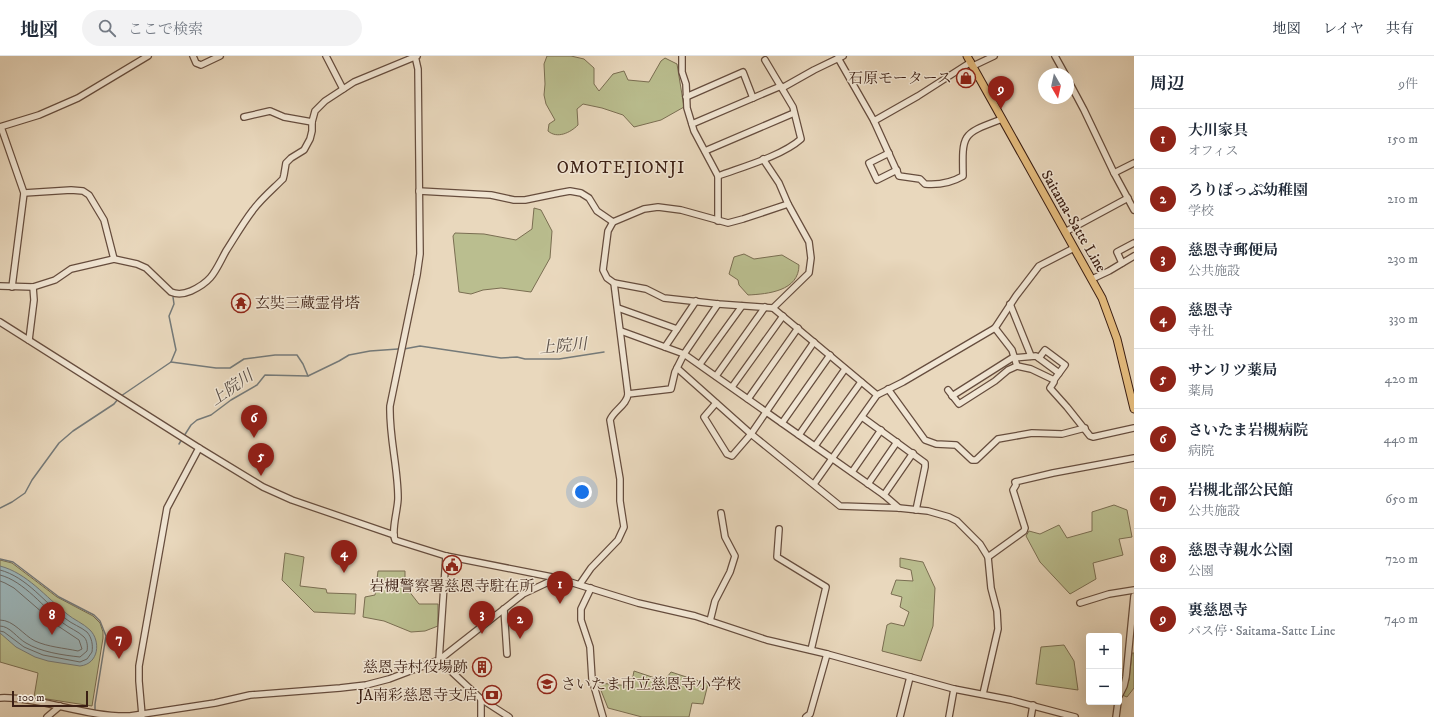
<!DOCTYPE html>
<html lang="ja">
<head>
<meta charset="utf-8">
<style>
	body { margin:0; font-family:"IM FELL DW Pica","Noto Serif JP",serif; background:#f2f2f3; color:#1f2937 }
	.controls { position:absolute; right:12px; bottom:12px; display:grid; overflow:hidden; border-radius:4px; box-shadow:0 4px 16px #0002 }
	.controls button { width:36px; height:36px; display:grid; place-items:center; padding:0; border:0; border-bottom:1px solid #e0e1e3; background:#fff; color:#1f2937; font:20px sans-serif }
	.compass { position:absolute; left:1038px; top:12px; width:36px; height:36px; border-radius:50%; background:#fff; box-shadow:0 4px 16px #0002; rotate:171deg }
	.scale { position:absolute; left:12px; bottom:10px; width:76px; box-sizing:border-box; padding-left:4px; border:2px solid #3b1f14; border-top:0; font-size:11px; line-height:14px; white-space:nowrap; color:#3b1f14; -webkit-text-stroke:3px #f1e6d4; paint-order:stroke }
	.you { position:absolute; left:582px; top:436px; width:14px; height:14px; margin:-10px; border:3px solid #fff; border-radius:50%; background:#1a73e8; box-shadow:0 0 0 6px #1a73e833 }
	.badge { display:grid; place-items:center; width:26px; height:26px; border-radius:50%; background:#8f2418; color:#fff; font-size:13px; font-weight:700 }
	.pin { position:absolute; translate:-50% -33px; filter:drop-shadow(0 1px 2px #0008) }
	.pin::after { content:''; position:absolute; top:21px; width:14px; height:12px; background:inherit; clip-path:polygon(0 0,100% 0,50% 100%) }
	.list { margin:0; padding:0; list-style:none }
	h2 { display:flex; justify-content:space-between; align-items:center; height:52px; margin:0; padding:0 16px; font-size:17px }
	h2 small { font-size:13px; font-weight:400; color:#747a83 }
	.list li { display:grid; grid-template-columns:26px 1fr auto; gap:12px; align-items:center; box-sizing:border-box; height:60px; padding:0 16px; border-top:1px solid #e0e1e3 }
	.list b { display:block; font-size:15px; white-space:nowrap }
	.list p { margin:0; font-size:13px; white-space:nowrap; color:#747a83 }
	.list em { font-size:13px; font-style:normal; color:#747a83 }
	.icon { flex:none; width:22px; height:22px; fill:none; stroke:currentColor; stroke-width:2; stroke-linecap:round; stroke-linejoin:round }
	.map { position:relative; flex:none; width:1134px; height:661px; overflow:hidden }
	header { display:flex; align-items:center; gap:24px; box-sizing:border-box; height:56px; padding:0 20px; background:#fff; border-bottom:1px solid #e0e1e3 }
	header strong { font-size:19px }
	nav { display:flex; gap:22px; margin-inline-start:auto; font-size:14px }
	.search { width:280px; height:36px; background:#f2f2f3; display:flex; align-items:center; gap:10px; box-sizing:border-box; padding:0 14px; border-radius:22px; color:#747a83; font-size:15px }
	main { display:flex }
	aside { flex:1; background:#fff }
	.map>svg:first-child { display:block }
</style>
</head>
<body>
<header>
<strong>地図</strong>
<div class="search"><svg class="icon" aria-label="search" viewBox="0 0 24 24"><circle cx="10" cy="10" r="6"/><path d="M15 15l6 6"/></svg>ここで検索</div>
<nav><a>地図</a><a>レイヤ</a><a>共有</a></nav>
</header>
<main>
<div class="map">
<svg width="1134" height="661" viewBox="0 0 1134 661">
	<rect width="100%" height="100%" fill="#e9d8bd"/>
	<filter id="stains"><feTurbulence type="fractalNoise" baseFrequency=".005" numOctaves="4"/><feColorMatrix values="0 0 0 0 .2 0 0 0 0 .09 0 0 0 0 .02 0 0 0 .5 -.17"/></filter>
	<radialGradient id="worn" r=".72"><stop offset=".6" stop-color="#630" stop-opacity="0"/><stop offset="1" stop-color="#630" stop-opacity=".3"/></radialGradient>
	<g fill="#babe8f" stroke="#7a6e52">
		<path d="M547,0H571L584,3L594,12V28L599,35L613,18L624,15L628,24L649,26L661,5L665,2L677,8L684,51L661,64L634,71L623,59L602,52L583,48L577,53L578,69C570,77 557,83 548,75L549,68L555,64L546,48L544,39L545,28L544,8Z"/>
		<polygon points="534,152 541,154 552,175 550,202 531,236 501,232 483,234 471,238 459,236 453,180 455,177 484,178 516,184 532,173"/>
		<path d="M744,198L754,203L782,199L799,209C799,235 768,238 748,239L739,229L738,224L729,218L734,201Z"/>
		<polygon points="1114,449 1127,454 1132,481 1119,483 1123,499 1093,507 1096,523 1070,538 1040,506 1026,480 1029,475 1040,478 1059,469 1067,482 1092,475 1092,456"/>
		<polygon points="285,497 304,501 300,530 326,533 327,537 356,538 355,558 314,556 282,524"/>
		<polygon points="900,502 923,506 935,532 933,570 921,605 882,595 887,569 891,567 904,570 909,556 900,551 902,541 891,538 896,524 913,525 911,514 900,511"/>
		<polygon points="0,504 12,507 57,541 93,560 100,567 103,576 103,582 92,650 34,641 38,617 0,606"/>
		<polygon points="378,515 405,515 405,530 419,548 438,548 438,570 425,575 411,576 384,565 363,561 365,541 375,539"/>
		<polygon points="1064,589 1074,605 1078,634 1036,628 1041,591"/>
		<polygon points="1132,597 1134,597 1134,632 1127,641 1122,639 1129,624"/>
		<polygon points="634,615 664,625 671,616 708,628 703,648 692,647 689,661 642,661 608,652 598,627 631,630"/>
	</g>
	<path fill="#9cb7bc" stroke="#757a79" d="M0,510C27,517 46,541 67,558C74,564 83,567 90,574C101,585 99,608 80,610L48,605L35,601L16,591L0,577Z"/>
	<g fill="none" stroke-linecap="round" stroke-linejoin="round">
		<g stroke="#6c6b68" stroke-width="1">
			<path d="M0,514C27,521 45,547 66,563C72,568 81,571 87,576C92,582 93,589 92,596L87,603L80,606L43,599L24,591L4,576L0,575"/>
			<path d="M0,519C24,525 44,552 63,567C69,572 78,575 84,581C87,584 88,590 87,595L80,601C62,599 41,596 26,587C17,582 10,570 0,570"/>
			<path d="M0,525L5,527L14,532L58,570L79,584L82,593L78,595C64,592 48,591 35,585C23,579 14,564 0,564"/>
		</g>
		<g stroke="#757a79" stroke-width="1.5">
			<polyline points="404,293 420,290 501,302 517,301 525,303 559,303 604,296"/>
			<polyline points="171,306 216,312 230,312 244,303 275,299 297,299 303,308 308,320"/>
			<polyline points="121,340 171,306 176,294 169,260 174,248 173,241"/>
			<polyline points="184,380 191,369 197,364 211,359 231,344 257,329 265,319 308,320 339,305 349,299 370,295 398,293"/>
			<polyline points="179,388 182,383"/>
			<polyline points="0,452 12,446 25,437 32,424 59,387 73,375 114,348 118,343"/>
			<polyline points="0,503 13,506 59,541 94,559 100,565 106,580 95,648 95,655"/>
		</g>
		<defs>
			<g id="minor">
				<polyline points="193,0 196,7 201,9 220,0"/>
				<polyline points="326,0 343,33"/>
				<path d="M415,0L418,13L420,198L417,219L390,350C389,381 398,411 398,442C398,453 391,475 395,484L446,500L557,522L638,547L695,560L767,584L827,598L954,633L1011,644L1075,661"/>
				<polyline points="682,0 682,16 686,28 687,52 694,75 718,120 718,165"/>
				<polyline points="1055,0 1065,18"/>
				<path d="M838,2L874,65L899,120L920,123L925,128C937,129 951,127 963,120C962,77 962,78 1002,63"/>
				<polyline points="973,10 994,0"/>
				<polyline points="1068,24 1084,54 1114,117 1134,154"/>
				<polyline points="782,32 814,14 843,0"/>
				<polyline points="686,41 743,16 753,42"/>
				<polyline points="244,61 270,55 284,61 312,66"/>
				<polyline points="874,65 918,40 971,6"/>
				<polyline points="692,68 781,30"/>
				<polyline points="0,71 39,59 78,42 148,0"/>
				<polyline points="1,71 24,137 12,231"/>
				<polyline points="705,95 794,57"/>
				<polyline points="889,97 869,107 877,124 897,114"/>
				<polyline points="763,103 779,127 788,148 809,186 811,202 809,217 773,252"/>
				<polyline points="1114,117 1134,107"/>
				<path d="M718,120C742,111 782,100 801,83L793,51L765,4"/>
				<polyline points="419,135 491,139 514,144 525,144 559,137 570,135 581,137 589,142 597,155 613,166"/>
				<polyline points="24,137 71,134 83,135 89,139 104,164 114,203"/>
				<polyline points="788,148 743,163 728,167 681,154 658,151 644,153 613,166 608,175 603,214 607,222 614,227 646,233 664,242 718,248 773,252 877,339"/>
				<polyline points="1065,176 1128,142"/>
				<polyline points="1122,207 1117,196 1134,187"/>
				<polyline points="1092,223 1109,215 1134,200"/>
				<path d="M0,230L33,231L55,224L71,213L114,203L137,208L146,212L171,236C178,239 184,238 191,235C213,225 215,215 226,195C235,181 243,167 253,154C261,143 273,133 283,123L284,119L286,107L291,102L304,94L310,83L312,75V66L315,55L325,45L354,26L417,0"/>
				<polyline points="718,248 684,298 677,312 751,378 840,450 899,452 928,455 949,461 957,465 980,488 988,501 991,532 997,555 998,573 983,638"/>
				<polyline points="1010,248 1031,300"/>
				<polyline points="618,252 677,273"/>
				<polyline points="0,266 199,392 263,431 292,444 394,479"/>
				<polyline points="995,272 1012,294 1017,310"/>
				<polyline points="621,275 684,298 884,439 899,452"/>
				<polyline points="29,284 34,244 33,231"/>
				<polyline points="665,291 696,245"/>
				<polyline points="1039,302 1045,294 1065,309 1054,324"/>
				<polyline points="700,308 742,250"/>
				<polyline points="716,320 765,251"/>
				<polyline points="732,331 783,260"/>
				<polyline points="888,333 925,384 936,388 956,389 972,404 976,404 998,383 1032,377 1062,378 1085,372"/>
				<polyline points="948,334 959,348 995,325 1008,314 1017,310 1031,313 1054,324 1054,326 1050,332 1067,351 1090,380 1093,381 1134,372"/>
				<polyline points="628,338 671,333 675,316 677,312"/>
				<polyline points="952,340 1012,302 1036,300 1059,317"/>
				<polyline points="748,343 798,272"/>
				<polyline points="716,347 704,361 727,398 732,400 751,378 814,286"/>
				<polyline points="862,361 925,407 925,411 916,454"/>
				<polyline points="782,367 830,299"/>
				<polyline points="799,379 845,313"/>
				<polyline points="815,390 861,326"/>
				<polyline points="852,416 881,374"/>
				<polyline points="814,428 877,339 903,326 995,272 1016,240 1039,210 1074,192"/>
				<polyline points="868,428 897,386"/>
				<polyline points="884,439 913,397"/>
				<polyline points="779,473 777,501 826,531 811,594"/>
				<polyline points="988,501 1024,475 1025,472 1013,434 1016,429 1015,426 1053,417 1134,402"/>
				<path d="M580,528L591,512L618,484L624,471L620,445V423L610,364C614,354 627,349 628,338L614,227"/>
				<polyline points="591,532 581,553 581,564 590,591 592,623 603,661"/>
				<polyline points="1080,547 1109,538 1134,534"/>
				<polyline points="504,553 507,598"/>
				<polyline points="710,565 715,545 730,516 735,500 725,481 721,457"/>
				<polyline points="439,604 446,500"/>
				<polyline points="439,604 481,643 509,661"/>
				<polyline points="1119,640 1124,630 1126,621 1134,540"/>
				<path d="M0,642C13,641 27,644 40,646C70,652 100,661 130,660L215,647L250,639L340,632L366,629L389,623L439,604L523,538L557,522"/>
				<polyline points="142,659 139,625 139,610 167,452 199,392"/>
				<polyline points="47,661 60,650"/>
				<polyline points="481,661 481,643"/>
				<polyline points="806,661 810,658 827,598"/>
				<polyline points="900,661 910,621"/>
				<polyline points="949,661 954,633"/>
				<polyline points="1031,661 1033,649"/>
				<polyline points="1116,661 1118,646"/>
			</g>
			<polyline id="major" points="967,0 1102,242 1117,283 1134,353"/>
		</defs>
		<use href="#minor" stroke="#664d3e" stroke-width="8"/>
		<use href="#major" stroke="#3b1f14" stroke-width="9"/>
		<use href="#minor" stroke="#f1e6d4" stroke-width="5.5"/>
		<use href="#major" stroke="#e4bc7e" stroke-width="7"/>
	</g>
	<defs>
		<symbol id="shop-ring" viewBox="-11 -11 22 22"><circle r="9.5" fill="#f1e6d4" stroke="#8f2418" stroke-width="1.5"/><path d="M-5-2.5h2.3a2.7 3.5 0 0 1 5.4 0H5L5.5 6h-11ZM-1.5-2.5h3a1.5 2.3 0 0 0-3 0Z" fill="#8f2418"/></symbol>
		<symbol id="temple-ring" viewBox="-11 -11 22 22"><circle r="9.5" fill="#f1e6d4" stroke="#8f2418" stroke-width="1.5"/><path d="M0-6L5-2H3V0L6.5 2.5H4V6H1.5V3h-3V6H-4V2.5H-6.5L-3 0V-2H-5Z" fill="#8f2418"/></symbol>
		<symbol id="civic-ring" viewBox="-11 -11 22 22"><circle r="9.5" fill="#f1e6d4" stroke="#8f2418" stroke-width="1.5"/><path d="M-.6-6.5H3V-4.5H.6V-3L4-1V1h2V6H-6V1h2V-1L-.6-3ZM-1.2 2.5V6h2.4V2.5Z" fill="#8f2418"/></symbol>
		<symbol id="building-ring" viewBox="-11 -11 22 22"><circle r="9.5" fill="#f1e6d4" stroke="#8f2418" stroke-width="1.5"/><path d="M-4-6H4V6H1V3H-1V6H-4ZM-2.5-4.3h1.7v1.8h-1.7ZM.8-4.3h1.7v1.8H.8ZM-2.5-1h1.7V.8h-1.7ZM.8-1h1.7V.8H.8Z" fill="#8f2418"/></symbol>
		<symbol id="school-ring" viewBox="-11 -11 22 22"><circle r="9.5" fill="#f1e6d4" stroke="#8f2418" stroke-width="1.5"/><path d="M0-5L7-2L0 1L-7-2ZM-4 1L0 2.5L4 1V4Q0 6-4 4Z" fill="#8f2418"/></symbol>
		<symbol id="bank-ring" viewBox="-11 -11 22 22"><circle r="9.5" fill="#f1e6d4" stroke="#8f2418" stroke-width="1.5"/><path d="M-6-4H6V4H-6ZM0-2.3a2.3 2.3 0 1 0 0 4.6a2.3 2.3 0 1 0 0-4.6Z" fill="#8f2418"/></symbol>
	</defs>
	<g fill-rule="evenodd">
		<use href="#shop-ring" x="955" y="11" width="22" height="22"/>
		<use href="#temple-ring" x="230" y="236" width="22" height="22"/>
		<use href="#civic-ring" x="441" y="498" width="22" height="22"/>
		<use href="#building-ring" x="471" y="600" width="22" height="22"/>
		<use href="#school-ring" x="536" y="617" width="22" height="22"/>
		<use href="#bank-ring" x="481" y="628" width="22" height="22"/>
	</g>
	<g text-anchor="middle" stroke-width="3" stroke-linejoin="round" paint-order="stroke">
		<g font-size="15" fill="#3b1f14" stroke="#f1e6d4" text-anchor="end">
			<text x="952" y="27">石原モータース</text>
			<text x="255" y="252" text-anchor="start">玄奘三蔵霊骨塔</text>
			<text x="452" y="535" text-anchor="middle">岩槻警察署慈恩寺駐在所</text>
			<text x="468" y="616">慈恩寺村役場跡</text>
			<text x="561" y="633" text-anchor="start">さいたま市立慈恩寺小学校</text>
			<text x="478" y="644">JA南彩慈恩寺支店</text>
		</g>
		<g font-size="15" fill="#3b1f14" stroke="#f1e6d4">
			<text transform="translate(1074 165) rotate(60)" y="5">Saitama-Satte Line</text>
		</g>
		<g font-size="16" font-style="italic" fill="#584d46" stroke="#f1e6d4">
			<text transform="translate(563 289) rotate(-5)" y="6">上院川</text>
			<text transform="translate(231 331) rotate(-35)" y="6">上院川</text>
		</g>
		<g font-size="17" letter-spacing="1" fill="#3b1f14" stroke="#f1e6d4">
			<text x="621" y="117">OMOTEJIONJI</text>
		</g>
	</g>
	<rect width="100%" height="100%" filter="url(#stains)"/>
	<rect width="100%" height="100%" fill="url(#worn)"/>
</svg>
<div class="controls">
<button>+</button>
<button>−</button>
</div>
<svg class="compass" viewBox="-18 -18 36 36"><path d="M0-13l5 13h-10z" fill="#e53935"/><path d="M0 13l5-13h-10z" fill="#747a83"/></svg>
<div class="scale">100 m</div>
<div class="you"></div>
<div class="pin badge" style="left:560px;top:548px">1</div>
<div class="pin badge" style="left:520px;top:583px">2</div>
<div class="pin badge" style="left:482px;top:578px">3</div>
<div class="pin badge" style="left:344px;top:517px">4</div>
<div class="pin badge" style="left:261px;top:420px">5</div>
<div class="pin badge" style="left:254px;top:382px">6</div>
<div class="pin badge" style="left:119px;top:603px">7</div>
<div class="pin badge" style="left:52px;top:579px">8</div>
<div class="pin badge" style="left:1001px;top:53px">9</div>
</div>
<aside>
<h2>周辺<small>9件</small></h2>
<ul class="list">
<li><span class="badge">1</span><div><b>大川家具</b><p>オフィス</p></div><em>150 m</em></li>
<li><span class="badge">2</span><div><b>ろりぽっぷ幼稚園</b><p>学校</p></div><em>210 m</em></li>
<li><span class="badge">3</span><div><b>慈恩寺郵便局</b><p>公共施設</p></div><em>230 m</em></li>
<li><span class="badge">4</span><div><b>慈恩寺</b><p>寺社</p></div><em>330 m</em></li>
<li><span class="badge">5</span><div><b>サンリツ薬局</b><p>薬局</p></div><em>420 m</em></li>
<li><span class="badge">6</span><div><b>さいたま岩槻病院</b><p>病院</p></div><em>440 m</em></li>
<li><span class="badge">7</span><div><b>岩槻北部公民館</b><p>公共施設</p></div><em>650 m</em></li>
<li><span class="badge">8</span><div><b>慈恩寺親水公園</b><p>公園</p></div><em>720 m</em></li>
<li><span class="badge">9</span><div><b>裏慈恩寺</b><p>バス停 · Saitama-Satte Line</p></div><em>740 m</em></li>
</ul>
</aside>
</main>
</body>
</html>
